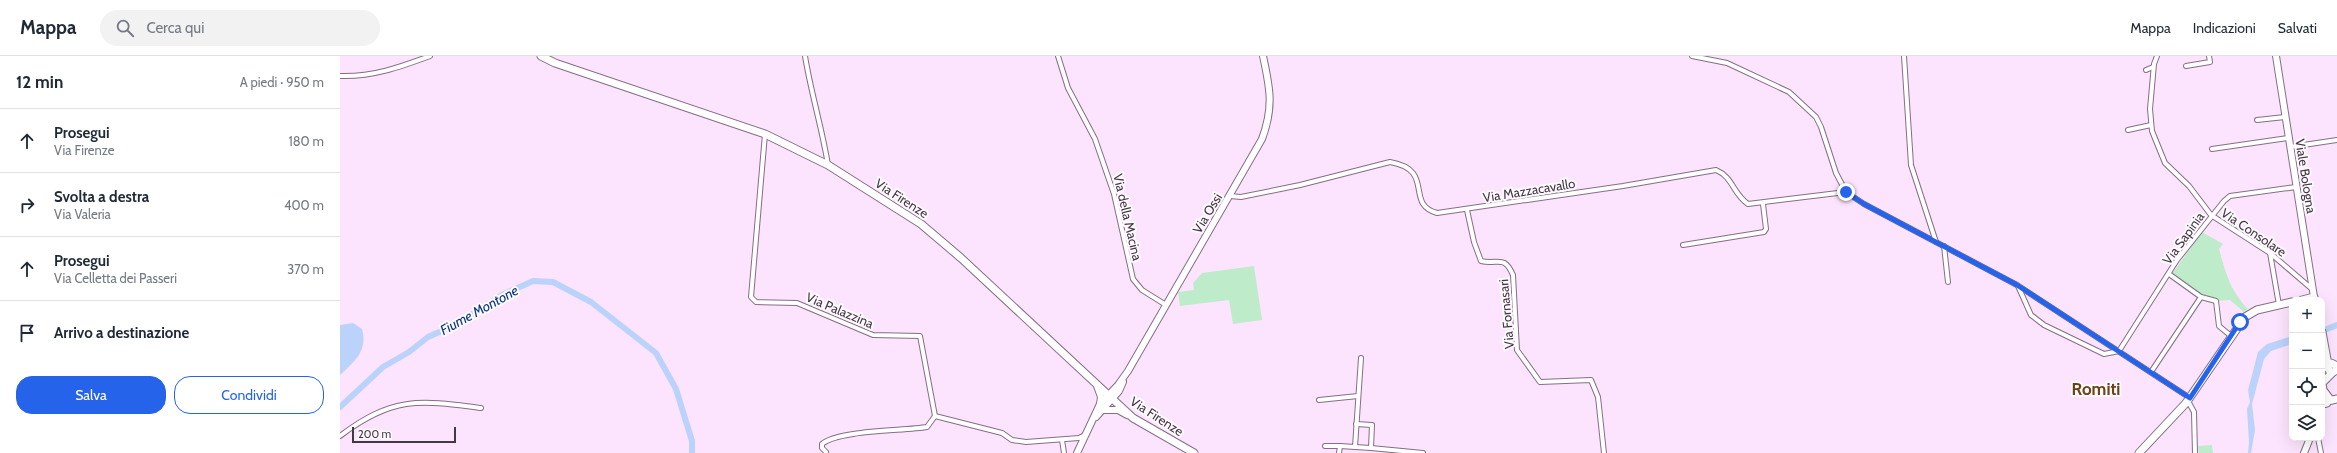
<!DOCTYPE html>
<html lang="it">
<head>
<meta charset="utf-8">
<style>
	body { margin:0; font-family:Cabin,sans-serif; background:#f2f2f3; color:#1f2937 }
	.controls { position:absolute; right:12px; bottom:12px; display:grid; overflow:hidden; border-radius:8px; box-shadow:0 4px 16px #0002 }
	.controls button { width:36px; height:36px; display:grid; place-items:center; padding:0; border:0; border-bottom:1px solid #e0e1e3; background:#fff; color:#1f2937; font:20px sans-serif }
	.scale { position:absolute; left:12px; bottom:10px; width:104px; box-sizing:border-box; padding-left:4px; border:2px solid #423842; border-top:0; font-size:11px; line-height:14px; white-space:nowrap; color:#423842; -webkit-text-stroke:3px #fef9fe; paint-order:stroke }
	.stop { position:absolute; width:12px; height:12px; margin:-9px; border:3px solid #2563eb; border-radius:50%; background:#fff }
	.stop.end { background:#2563eb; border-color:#fff; box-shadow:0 1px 4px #0008 }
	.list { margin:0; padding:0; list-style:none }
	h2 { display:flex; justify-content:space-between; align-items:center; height:52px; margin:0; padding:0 16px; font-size:17px }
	h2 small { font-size:13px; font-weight:400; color:#747a83 }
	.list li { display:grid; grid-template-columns:26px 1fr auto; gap:12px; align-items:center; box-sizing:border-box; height:64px; padding:0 16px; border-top:1px solid #e0e1e3 }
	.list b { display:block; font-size:15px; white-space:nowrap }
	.list p { margin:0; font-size:13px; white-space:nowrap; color:#747a83 }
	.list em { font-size:13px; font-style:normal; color:#747a83 }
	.actions { display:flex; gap:8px; padding:12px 16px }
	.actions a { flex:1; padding:9px 0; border:1px solid #2563eb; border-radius:16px; text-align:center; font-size:14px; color:#2563eb }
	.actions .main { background:#2563eb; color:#fff }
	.icon { flex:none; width:22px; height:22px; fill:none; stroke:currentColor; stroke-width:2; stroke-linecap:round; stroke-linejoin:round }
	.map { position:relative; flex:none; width:1997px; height:397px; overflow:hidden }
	header { display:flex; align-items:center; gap:24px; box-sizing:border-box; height:56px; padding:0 20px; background:#fff; border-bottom:1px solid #e0e1e3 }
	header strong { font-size:19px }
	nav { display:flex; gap:22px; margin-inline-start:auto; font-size:14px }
	.search { width:280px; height:36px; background:#f2f2f3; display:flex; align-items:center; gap:10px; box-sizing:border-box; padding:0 14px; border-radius:22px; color:#747a83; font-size:15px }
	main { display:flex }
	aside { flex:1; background:#fff }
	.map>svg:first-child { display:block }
</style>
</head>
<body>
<header>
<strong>Mappa</strong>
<div class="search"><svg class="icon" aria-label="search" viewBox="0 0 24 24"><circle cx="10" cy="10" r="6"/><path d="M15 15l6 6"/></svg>Cerca qui</div>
<nav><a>Mappa</a><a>Indicazioni</a><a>Salvati</a></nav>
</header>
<main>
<aside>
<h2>12 min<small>A piedi · 950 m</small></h2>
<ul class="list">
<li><svg class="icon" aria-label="ahead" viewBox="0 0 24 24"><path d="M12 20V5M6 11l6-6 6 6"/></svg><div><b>Prosegui</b><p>Via Firenze</p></div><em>180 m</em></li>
<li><svg class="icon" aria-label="right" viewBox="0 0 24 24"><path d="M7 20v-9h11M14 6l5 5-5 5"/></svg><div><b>Svolta a destra</b><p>Via Valeria</p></div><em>400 m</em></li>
<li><svg class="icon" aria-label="ahead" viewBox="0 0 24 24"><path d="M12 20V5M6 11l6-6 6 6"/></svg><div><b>Prosegui</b><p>Via Celletta dei Passeri</p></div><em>370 m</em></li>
<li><svg class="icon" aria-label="arrive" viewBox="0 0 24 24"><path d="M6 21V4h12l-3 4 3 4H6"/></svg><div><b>Arrivo a destinazione</b></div></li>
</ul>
<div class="actions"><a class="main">Salva</a><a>Condividi</a></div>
</aside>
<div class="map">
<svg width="1997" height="397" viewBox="0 0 1997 397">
	<rect width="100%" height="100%" fill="#fde4fe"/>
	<g fill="#beebc9">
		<path d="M1862,176L1883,188L1879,193C1886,218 1890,234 1908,253L1904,256L1890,244L1878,245L1877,242L1862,239L1832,218Z"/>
		<polygon points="914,210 922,264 893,268 889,244 840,250 838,236 854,234 853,227 862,217"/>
		<polygon points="1872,389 1873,397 1859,397 1858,390"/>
	</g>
	<g fill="#bbd3fa">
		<path d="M13,267L22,273C28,295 15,305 0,319V269Z"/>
		<polygon points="1952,280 1952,288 1931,295 1924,303 1912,348 1915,374 1911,397 1908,397 1909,386 1907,353 1910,346 1908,334 1918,296 1927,288"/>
	</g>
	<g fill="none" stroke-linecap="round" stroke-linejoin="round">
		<g stroke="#bbd3fa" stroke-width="6">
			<polyline points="1982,275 1997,269"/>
			<polyline points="0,351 43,311 69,296 88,281 117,268 162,239 193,225 213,226 251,246 316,297 336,333 352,385 352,397"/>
		</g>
		<defs>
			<g id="street">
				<path d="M465,0C471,37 482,72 488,109"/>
				<polyline points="718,0 728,32 755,83 774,138 793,223 802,234 826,249"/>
				<polyline points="1352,0 1387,7 1449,36 1476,61 1481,71 1496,117 1506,136 1524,148 1677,229 1850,342"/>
				<polyline points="1564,0 1571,109 1596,186"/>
				<polyline points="1817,0 1814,8 1810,53 1812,75 1825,107 1849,130 1871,159 1930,197 1972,233"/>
				<polyline points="1846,10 1870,6 1869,0"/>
				<polyline points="1806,14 1813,11"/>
				<path d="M0,20C33,21 60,11 90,0"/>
				<polyline points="1917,64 1945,61"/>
				<polyline points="1788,74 1811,69"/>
				<polyline points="425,78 411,241 416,246 457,247 533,279 580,280 595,360 662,377 672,384 686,386 739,382 745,379"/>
				<polyline points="1950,91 1997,84"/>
				<polyline points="1872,93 1948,82"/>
				<path d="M890,140L901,141L960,129L1050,106C1096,114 1064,148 1097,157L1283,130L1376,114C1393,121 1393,138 1408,148L1506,136"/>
				<path d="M1127,154L1134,186L1141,205C1158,209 1164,198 1173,219L1177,294L1200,326L1251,324L1258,341L1264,397"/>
				<polyline points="1343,189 1424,176 1426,173 1423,148"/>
				<polyline points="1604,190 1608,226"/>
				<polyline points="1930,197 1939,249"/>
				<polyline points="1678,230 1691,259 1704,269 1764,298 1779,295 1837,204 1884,145 1890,140 1956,131"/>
				<polyline points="1861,241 1876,245 1879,270 1891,280"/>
				<polyline points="1811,316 1861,241 1829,218"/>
				<polyline points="979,344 1018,340"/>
				<polyline points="1848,345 1854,356 1855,397"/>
				<path d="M0,380C53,340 79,344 141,352"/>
				<polyline points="1978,382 1981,397"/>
				<polyline points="722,384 724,397"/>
				<polyline points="985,390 1000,390 999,397"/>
				<polyline points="1000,390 1015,391 1021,302"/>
				<polyline points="1015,391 1031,392 1032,369 1016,368"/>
				<polyline points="1031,392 1083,397"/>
				<path d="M486,396L482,392V388C498,374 563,375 587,371L595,360"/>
			</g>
			<g id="secondary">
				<polyline points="1936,0 1974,241"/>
				<path d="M760,348L778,329L788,315L922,83C934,51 930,32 923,0"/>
				<polyline points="765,354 778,354 787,359"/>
				<polyline points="756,361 779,335 783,326"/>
				<polyline points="737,397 760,348 761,341 757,330"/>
				<polyline points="1964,397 1970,382"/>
			</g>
			<g id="primary">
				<polyline points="201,0 215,7 425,78 488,109 581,168 621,202 793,362 854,397"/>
				<polyline points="1962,244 1974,241 1974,244"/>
				<polyline points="1982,276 1988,309"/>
				<polyline points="1997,310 1991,307 1987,311 1991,317 1997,314"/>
				<polyline points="1988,345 1997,343"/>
				<polyline points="1982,348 1987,347 1989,342 1983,334 1982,327 1992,317"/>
				<polyline points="1799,397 1846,347 1905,261 1917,254 1952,246"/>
			</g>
		</defs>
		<use href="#street" stroke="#846e85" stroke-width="6"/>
		<use href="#secondary" stroke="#846e85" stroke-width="8"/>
		<use href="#primary" stroke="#846e85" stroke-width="9"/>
		<use href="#street" stroke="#fff" stroke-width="4"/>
		<use href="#secondary" stroke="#fff" stroke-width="6"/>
		<use href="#primary" stroke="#fff" stroke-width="7"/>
	</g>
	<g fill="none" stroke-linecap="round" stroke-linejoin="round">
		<polyline stroke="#2563eb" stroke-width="5" points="1506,136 1524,148 1677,229 1850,342 1900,266"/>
	</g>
	<g text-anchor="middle" stroke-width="4" stroke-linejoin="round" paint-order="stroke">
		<g font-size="13" fill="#423842" stroke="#fef9fe">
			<text transform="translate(1966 120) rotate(81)" y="5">Viale Bologna</text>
			<text transform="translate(1189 134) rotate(-9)" y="5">Via Mazzacavallo</text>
			<text transform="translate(562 142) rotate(33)" y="5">Via Firenze</text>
			<text transform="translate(867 157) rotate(-59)" y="5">Via Ossi</text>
			<text transform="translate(788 161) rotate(77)" y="5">Via della Macina</text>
			<text transform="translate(1914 176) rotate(34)" y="5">Via Consolare</text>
			<text transform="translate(1843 182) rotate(-54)" y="5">Via Sapinia</text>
			<text transform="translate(500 254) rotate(23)" y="5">Via Palazzina</text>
			<text transform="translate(1166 258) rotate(-95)" y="5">Via Fornasari</text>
			<text transform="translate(817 360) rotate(33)" y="5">Via Firenze</text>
		</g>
		<g font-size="14" font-style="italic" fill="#08367d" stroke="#fef9fe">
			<text transform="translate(139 254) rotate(-29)" y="5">Fiume Montone</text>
		</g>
		<g font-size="17" font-weight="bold" fill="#6b4416" stroke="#fef9fe">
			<text x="1756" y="339">Romiti</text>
		</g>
	</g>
</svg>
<div class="controls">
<button>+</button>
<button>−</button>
<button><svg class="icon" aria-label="locate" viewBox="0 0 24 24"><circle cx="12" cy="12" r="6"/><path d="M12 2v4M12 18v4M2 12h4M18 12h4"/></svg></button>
<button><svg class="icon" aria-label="layers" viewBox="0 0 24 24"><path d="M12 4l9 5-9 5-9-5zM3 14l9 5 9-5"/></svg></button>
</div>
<div class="scale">200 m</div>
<div class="stop" style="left:1900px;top:266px"></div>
<div class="stop end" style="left:1506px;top:136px"></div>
</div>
</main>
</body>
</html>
